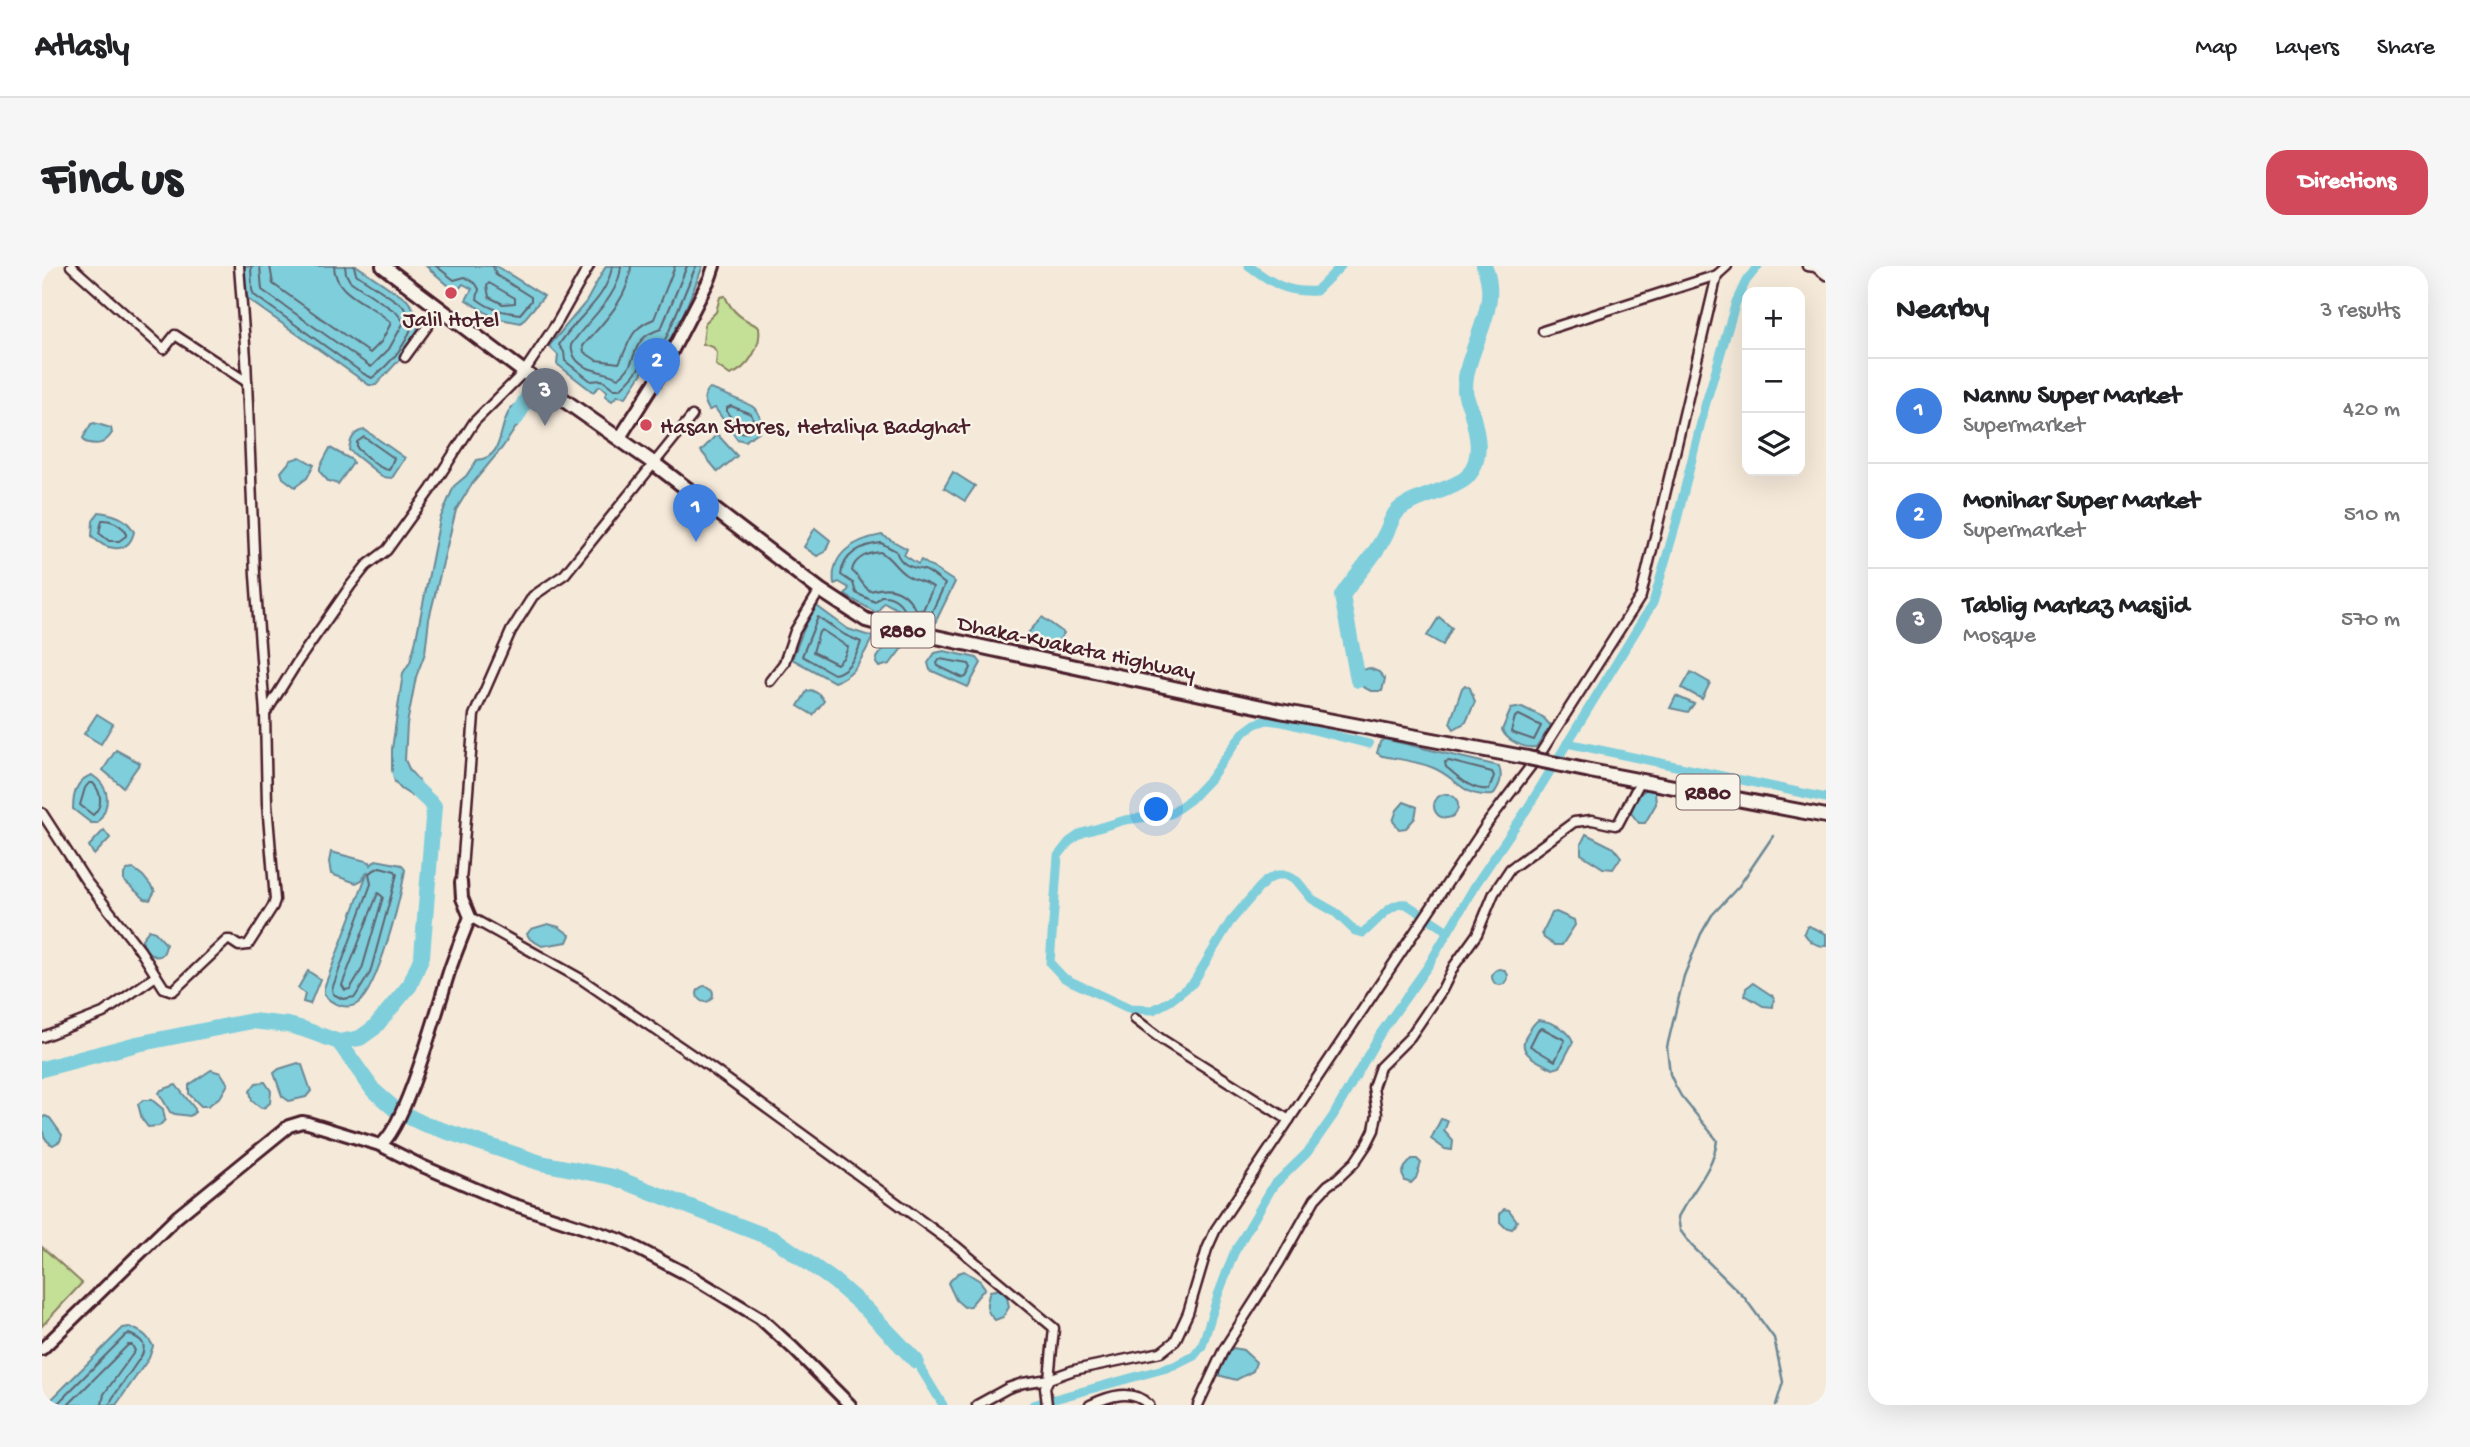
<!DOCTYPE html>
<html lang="en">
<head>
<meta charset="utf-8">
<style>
	body { margin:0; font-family:"Gochi Hand",sans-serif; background:#f6f6f6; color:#202124 }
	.controls { position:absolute; right:21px; top:21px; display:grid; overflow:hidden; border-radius:14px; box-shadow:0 7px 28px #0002 }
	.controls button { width:63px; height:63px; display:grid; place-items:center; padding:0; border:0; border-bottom:2px solid #e0e0e0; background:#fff; color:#202124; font:35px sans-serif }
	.you { position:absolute; left:1115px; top:544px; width:24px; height:24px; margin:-18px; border:5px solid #fff; border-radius:50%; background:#1a73e8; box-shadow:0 0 0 10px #1a73e833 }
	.badge { display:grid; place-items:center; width:46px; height:46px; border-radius:50%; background:#d1495b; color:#fff; font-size:23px; font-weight:700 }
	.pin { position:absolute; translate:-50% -58px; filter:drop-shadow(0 2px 4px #0008) }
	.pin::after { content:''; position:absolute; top:37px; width:24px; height:21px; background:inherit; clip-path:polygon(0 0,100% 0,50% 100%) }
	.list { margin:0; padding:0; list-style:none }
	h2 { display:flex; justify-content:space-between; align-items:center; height:91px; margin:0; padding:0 28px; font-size:30px }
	h2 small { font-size:23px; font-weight:400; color:#757577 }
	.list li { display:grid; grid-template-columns:46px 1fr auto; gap:21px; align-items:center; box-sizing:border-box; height:105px; padding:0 28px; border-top:2px solid #e0e0e0 }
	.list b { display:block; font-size:26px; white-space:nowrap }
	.list p { margin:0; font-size:23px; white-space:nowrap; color:#757577 }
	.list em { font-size:23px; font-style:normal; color:#757577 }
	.icon { flex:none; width:38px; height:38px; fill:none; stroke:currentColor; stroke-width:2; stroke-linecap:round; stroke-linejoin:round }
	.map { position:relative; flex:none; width:1784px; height:1139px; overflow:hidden; border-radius:21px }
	header { display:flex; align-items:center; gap:42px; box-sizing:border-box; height:98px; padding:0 35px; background:#fff; border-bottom:2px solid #e0e0e0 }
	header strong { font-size:33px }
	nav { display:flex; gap:38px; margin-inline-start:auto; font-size:24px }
	.intro { display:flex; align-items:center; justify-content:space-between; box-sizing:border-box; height:168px; padding:0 42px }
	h1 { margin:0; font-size:49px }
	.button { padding:18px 32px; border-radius:21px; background:#d1495b; color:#fff; font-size:24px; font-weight:700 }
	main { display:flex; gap:42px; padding:0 42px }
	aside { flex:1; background:#fff; border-radius:21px; box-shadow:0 7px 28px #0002 }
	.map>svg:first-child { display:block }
</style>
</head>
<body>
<header>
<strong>Atlasly</strong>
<nav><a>Map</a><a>Layers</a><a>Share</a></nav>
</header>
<div class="intro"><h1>Find us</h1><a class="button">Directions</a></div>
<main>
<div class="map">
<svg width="1784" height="1139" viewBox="0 0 1784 1139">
	<rect width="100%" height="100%" fill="#f5e9d9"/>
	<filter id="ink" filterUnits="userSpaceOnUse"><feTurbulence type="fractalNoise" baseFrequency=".0143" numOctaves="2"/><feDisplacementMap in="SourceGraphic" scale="14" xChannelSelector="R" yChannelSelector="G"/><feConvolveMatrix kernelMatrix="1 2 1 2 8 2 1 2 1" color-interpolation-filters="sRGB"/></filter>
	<g filter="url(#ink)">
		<g fill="#c4df96" stroke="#877f60" stroke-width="2">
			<path d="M683,30C690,47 701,53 717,61C720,80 706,103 688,109L674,99L675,87L671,81L661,78L663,57L674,46L678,31Z"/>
			<polygon points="0,981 40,1017 0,1060"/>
		</g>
		<g fill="#7fcedb" stroke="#6a8895" stroke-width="2">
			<polygon points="202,0 315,0 365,34 377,50 378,55 374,69 359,92 334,119 327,119 207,34 202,24"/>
			<polygon points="384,0 454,0 502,30 479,57 453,52 424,34 430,23 421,18 414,26"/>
			<polygon points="564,0 661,0 631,74 625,83 614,80 610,86 618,93 616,98 606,98 584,131 575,130 570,135 563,130 565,125 558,120 551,126 515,98 516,89 507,80 544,36"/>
			<path d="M667,123C671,123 707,138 711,141C715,144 718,151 721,156L718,165L703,175L695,173L673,142L667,144C662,135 660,131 667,123Z"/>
			<path d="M484,132L487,135L477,157L460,182L430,218L414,244L387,353L383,387L374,411L365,458L363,494L368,505L377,515L370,530L359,523L353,516L350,504V483L361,407L368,396L373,378L398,253L412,220L424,210L435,194C464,192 455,158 470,141C475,136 479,137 484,132Z"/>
			<path d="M52,157L69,162L70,167C63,178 56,180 43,176L41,172L49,158Z"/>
			<path d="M323,164L363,192L350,212L341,211L307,184C308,173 312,165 323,164Z"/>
			<polygon points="675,168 695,190 676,206 659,185"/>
			<polygon points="288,182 310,194 311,197 296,218 286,215 278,206 278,201"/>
			<polygon points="258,191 272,199 265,212 253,221 241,212 239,206 249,194"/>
			<polygon points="911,206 933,220 923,235 902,222"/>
			<path d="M57,246C72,248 85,252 92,266C86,290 63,284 50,270L51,255Z"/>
			<polygon points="773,262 788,274 783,286 775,290 762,281"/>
			<path d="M840,269L865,283L862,289L876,298L879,294L913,316L890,363L852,354L857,344L842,336L835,347L803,329L807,322L797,316L792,318C788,287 813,274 840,269Z"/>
			<path d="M772,338L806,363L831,371C821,389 814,409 792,416L750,393Z"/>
			<polygon points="1000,351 1022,367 1009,386 980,374"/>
			<polygon points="1397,351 1410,362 1401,379 1385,370"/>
			<polygon points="851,368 860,370 863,378 848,398 837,401 834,397 835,392"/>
			<polygon points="902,385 935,392 939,397 926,421 888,404 886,397 893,387"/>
			<polygon points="1327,402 1337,406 1343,413 1340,425 1329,425 1317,419 1317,411 1321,404"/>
			<polygon points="1649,406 1668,417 1660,433 1640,422"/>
			<polygon points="1423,419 1428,422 1433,436 1424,456 1412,463 1408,457 1420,422"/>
			<polygon points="769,424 777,428 782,435 771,449 756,440 765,425"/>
			<polygon points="1634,430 1652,438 1646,446 1628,442"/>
			<path d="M1480,441L1501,451L1509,460L1494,481C1483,483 1465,475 1460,464L1469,443Z"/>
			<polygon points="55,448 71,458 59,478 42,468"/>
			<path d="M1342,473L1457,500C1461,512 1458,519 1451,529C1419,532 1415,510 1389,501C1373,495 1356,493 1340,490L1335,487L1338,476Z"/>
			<polygon points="74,484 98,497 81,521 61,504"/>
			<path d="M50,509C69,521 69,540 55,557H49L31,543C31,528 35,513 50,509Z"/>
			<path d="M1606,523L1613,525L1614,538L1603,557H1597L1589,547C1592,536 1595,527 1606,523Z"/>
			<circle cx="1404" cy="540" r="12"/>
			<polygon points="1362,536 1375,541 1373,552 1364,562 1357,563 1351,555 1355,544"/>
			<polygon points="62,564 68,572 52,589 47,580"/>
			<polygon points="1544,568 1572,582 1579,591 1571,603 1561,602 1539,588 1539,578"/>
			<path d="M289,586L328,596L329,599L334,594L360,599L363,604C359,630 336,723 316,737C305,745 290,738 282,729V722L326,605L320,614L314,617L289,608L287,596Z"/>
			<polygon points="92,603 101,610 113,625 108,634 103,633 82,615 82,608 85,604"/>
			<polygon points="1514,646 1532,654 1533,659 1520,679 1513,679 1502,672 1500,667 1510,647"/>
			<polygon points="506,658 517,661 528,669 525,676 500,680 488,673 485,668 489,663"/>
			<path d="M1767,660L1784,668V680C1775,681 1767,675 1762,667L1764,662Z"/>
			<path d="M107,664L113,666L124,678C122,701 101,688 100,673Z"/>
			<circle cx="1458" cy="711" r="8"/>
			<polygon points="266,705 278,713 268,738 261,736 263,728 256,722"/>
			<polygon points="1711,717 1732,731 1731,741 1721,740 1703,729 1704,722"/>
			<circle cx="663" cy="728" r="8"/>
			<path d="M1496,754C1509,755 1528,764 1531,776L1518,801L1511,803C1496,795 1473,788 1485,768C1489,762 1491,758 1496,754Z"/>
			<polygon points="256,797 260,799 269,825 264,831 247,835 240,830 232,807 237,803"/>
			<polygon points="169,804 179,807 186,818 179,830 166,840 159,840 147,828 147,819"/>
			<polygon points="223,816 229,825 228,837 223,841 219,842 210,835 208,825 214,817"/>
			<polygon points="134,819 153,843 153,846 148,850 133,848 128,846 117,827 119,824"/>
			<polygon points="101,834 110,834 121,843 123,854 117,860 106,861 100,853 96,838"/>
			<path d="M3,850L8,852L20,869L18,875L11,879C0,874 0,864 0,852Z"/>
			<polygon points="1399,853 1406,855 1402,865 1411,875 1410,884 1403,883 1389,873"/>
			<polygon points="1370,893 1375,893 1379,897 1374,912 1369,917 1363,915 1360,908 1363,901"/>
			<polygon points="1462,943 1467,944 1475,955 1470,963 1463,961 1458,956 1458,948"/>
			<polygon points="922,1005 938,1015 943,1022 928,1040 922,1041 914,1034 906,1017 916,1007"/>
			<path d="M959,1023L965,1031L967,1041L961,1051L953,1054C942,1044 944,1038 948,1025Z"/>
			<path d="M87,1061C99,1065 105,1069 111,1080L107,1092L74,1139H4L81,1062Z"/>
			<polygon points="1191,1082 1201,1084 1214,1096 1211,1105 1194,1114 1176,1109 1183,1088"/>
		</g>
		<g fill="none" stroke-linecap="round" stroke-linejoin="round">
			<g stroke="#5f6571" stroke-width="2">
				<path d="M209,0L210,24L212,29L322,108L330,112C347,99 367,77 371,55L360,39L314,8L312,0"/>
				<polyline points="218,0 220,24 329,101 347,83 362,56 354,46 308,15 304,8 303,0"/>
				<path d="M228,0L231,18L328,87L339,76L349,57C331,37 293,31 292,0"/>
				<path d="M394,0L412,14L423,11L434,18L437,23L435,33C449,44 461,46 478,48L489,35V31L454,9L451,0"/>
				<path d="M570,0C566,33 532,53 517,79L522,86L523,95L549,115L560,114L572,123H578C587,115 599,102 603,90C605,84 603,78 610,75C614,73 618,74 622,75L625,70L654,0"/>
				<path d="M579,0C577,32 545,54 529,79C530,82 530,86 532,90C540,106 562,104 576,112C601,95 583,74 619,63L645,0"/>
				<path d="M589,0C588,31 560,58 541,80L542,86L554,94L577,97C589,75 587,63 612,53L633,0"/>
				<polygon points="447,17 473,32 473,37 461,38 447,31 445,20"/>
				<polygon points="689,140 709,148 713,157 705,167 699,166 685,146 685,142"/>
				<path d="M322,171L352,192L347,204C336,203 324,190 315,182V176Z"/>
				<path d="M60,254C70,253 78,259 84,265V270L77,275H67L57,267Z"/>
				<path d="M839,277L854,285C859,300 869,301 882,304C889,306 897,314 903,318L886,354L865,350C861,339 853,329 839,330L833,336L814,327L811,317L799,309C801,288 820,279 839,277Z"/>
				<path d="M838,286C849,291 853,302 864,309C873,315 882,315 891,321L881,344L873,343C863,322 847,319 828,325C820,320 818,311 810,305C812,292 826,287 838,286Z"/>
				<path d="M776,351L803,369L819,376C815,389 806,406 792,408L760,390Z"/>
				<polygon points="780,364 806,381 802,391 795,398 771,386 777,366"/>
				<polygon points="898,393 927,398 929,402 924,411 921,412 896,400 895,397"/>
				<polygon points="1477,449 1499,460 1492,474 1469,466 1473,451"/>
				<path d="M1407,495L1450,506L1452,510L1447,523C1429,525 1417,511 1404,501L1403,496Z"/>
				<path d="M47,517H51C60,527 61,540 51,549L38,539L43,522Z"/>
				<polygon points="338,601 353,605 355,608 328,707 313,731 301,733 291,728 290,723 329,618 327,607"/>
				<polygon points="336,627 341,631 320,703 308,723 303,724 300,719"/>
				<polygon points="1500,762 1523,774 1513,795 1488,780 1496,764"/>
				<path d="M14,1139L84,1069L87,1068C99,1073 105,1077 100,1089L70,1133L68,1139"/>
				<polyline points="26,1139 86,1079 90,1079 93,1085 62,1128 60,1139"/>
			</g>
			<path stroke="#6a8895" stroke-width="2.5" d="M1731,570L1697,620L1670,649L1659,668L1642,710L1625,781L1628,808L1633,819L1639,830L1675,874C1672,903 1649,926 1636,951L1638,964L1649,979L1702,1031L1732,1072L1741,1116L1734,1139"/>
			<g stroke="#7fcedb" stroke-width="9">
				<path d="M1207,0C1230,17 1244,27 1274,25L1299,0"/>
				<polyline points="1525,477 1784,532"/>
				<path d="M1327,478L1240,456L1225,454L1213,458L1201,467L1168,513L1149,533L1128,548L1083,554L1040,567L1027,576L1016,590L1008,697L1022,712L1088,743L1111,744L1128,735L1151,717L1188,656L1217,622L1225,614L1235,609H1245L1255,615L1270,633L1293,646L1313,665L1321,667C1333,658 1349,635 1364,638L1406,665"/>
				<polyline points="874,1095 901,1139"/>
				<polyline points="991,1139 1132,1100 1152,1090 1160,1080 1176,1029 1192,987 1213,951 1231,920 1265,887 1291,850 1338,768 1386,700 1434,618 1485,543 1611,337 1634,258 1663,140 1694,36 1704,15 1716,0"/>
			</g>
			<g stroke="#7fcedb" stroke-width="16">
				<polyline points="474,152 487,129"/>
				<path d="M1316,414L1300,330C1313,309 1332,292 1343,269C1348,260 1350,248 1359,242C1375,230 1416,222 1426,210C1442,190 1435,167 1429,144C1427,137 1423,131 1423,124C1423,81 1461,43 1442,0"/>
				<polyline points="297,776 318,772 332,762 368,719 380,690 392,540 358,508"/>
				<polyline points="0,803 95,778 210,755 246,759 261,763 297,776 331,824 355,845 382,858 499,897 571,911 734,974 792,1015 824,1043 874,1095"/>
			</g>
			<defs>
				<g id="street">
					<polyline points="29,0 122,83 133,69 205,116"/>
					<polyline points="1765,0 1773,1 1784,9"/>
					<polyline points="1501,65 1675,9"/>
					<polyline points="363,91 398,43"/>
					<polyline points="728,415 742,397 753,365 778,324"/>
					<polyline points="223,448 256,395 309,319 324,300 345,284 389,223 432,156 482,106 516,55 547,0"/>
					<polyline points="0,547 44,615 98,684 122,722 131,725 185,674 188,674 197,680 206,679 231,640 233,634 225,538 223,448 213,309 204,92 197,0"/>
					<polyline points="419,616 432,449 469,365 491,330 523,308 650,150"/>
					<polyline points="428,651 539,713 668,801 914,980 1012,1062 1007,1113 1003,1121 1005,1139"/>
					<polyline points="1093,753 1119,773 1247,854"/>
					<polyline points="0,771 61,747 114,710"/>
					<polyline points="935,1139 966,1122 981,1117 1007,1113 1032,1104 1119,1086 1133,1075 1146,1047 1165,983 1174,963 1447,555 1498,488 1599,330 1675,9 1685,0"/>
					<path d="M1048,1139C1067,1130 1090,1122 1107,1139"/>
					<polyline points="1156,1139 1182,1083 1237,997 1273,933 1286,919 1295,913 1313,896 1325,878 1332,864 1335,848 1331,821 1338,801 1368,771 1400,724 1412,700 1435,668 1452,627 1468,603 1532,556 1550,554 1573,559 1576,558 1599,514"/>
				</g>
				<g id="secondary">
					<polyline points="577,173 620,105 668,12 672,0"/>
					<polyline points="338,879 378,899 464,936 579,974 652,1012 718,1052 751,1082 808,1139"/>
					<path d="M0,1083L135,951L247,860L260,856L266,857L338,879C363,863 396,740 407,706C413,688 421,669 428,651L420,632L419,616"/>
				</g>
				<g id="primary">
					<polyline points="341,0 482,106 610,196 778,324 824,354 857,363 1238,445 1486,492"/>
					<polyline points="1548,505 1784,550"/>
				</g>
			</defs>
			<use href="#street" stroke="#4a1f2b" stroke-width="13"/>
			<use href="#secondary" stroke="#4a1f2b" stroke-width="16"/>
			<use href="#primary" stroke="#4a1f2b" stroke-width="18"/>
			<use href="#street" stroke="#f7f3e8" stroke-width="8"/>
			<use href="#secondary" stroke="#f7f3e8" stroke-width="10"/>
			<use href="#primary" stroke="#f7f3e8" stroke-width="12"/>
			<defs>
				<polyline id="primary-bridge" points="1486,492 1548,505"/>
			</defs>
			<use href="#primary-bridge" stroke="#4a1f2b" stroke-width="18" stroke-linecap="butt"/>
			<use href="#primary-bridge" stroke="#f7f3e8" stroke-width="12"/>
		</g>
	</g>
	<g fill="#d1495b" stroke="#f7f3e8" stroke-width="2.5">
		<circle cx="409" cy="27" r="7"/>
		<circle cx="604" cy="159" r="7"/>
	</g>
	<g text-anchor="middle" stroke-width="5" stroke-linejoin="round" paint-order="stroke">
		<g fill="#f7f3e8" stroke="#7e5f64" stroke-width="2">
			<rect x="829.5" y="346.5" width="63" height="35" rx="5"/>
			<rect x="1634.5" y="508.5" width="63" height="35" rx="5"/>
		</g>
		<g font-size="21" font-weight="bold" fill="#4a1f2b">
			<text x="861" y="371">R880</text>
			<text x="1666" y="533">R880</text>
		</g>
		<g font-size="23" fill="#4a1f2b" stroke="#f7f3e8">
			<text x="409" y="60">Jalil Hotel</text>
			<text x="618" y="167" text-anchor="start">Hasan Stores, Hetaliya Badghat</text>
		</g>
		<g font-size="23" fill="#4a1f2b" stroke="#f7f3e8">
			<text transform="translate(1035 380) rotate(12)" y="8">Dhaka-Kuakata Highway</text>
		</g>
	</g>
</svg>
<div class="controls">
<button>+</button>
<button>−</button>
<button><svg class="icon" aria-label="layers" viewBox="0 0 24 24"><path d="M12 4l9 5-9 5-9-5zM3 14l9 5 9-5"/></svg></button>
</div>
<div class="you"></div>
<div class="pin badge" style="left:654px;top:276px;background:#3f7fe0">1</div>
<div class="pin badge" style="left:615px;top:130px;background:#3f7fe0">2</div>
<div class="pin badge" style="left:503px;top:160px;background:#6b7280">3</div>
</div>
<aside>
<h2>Nearby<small>3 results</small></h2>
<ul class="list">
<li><span class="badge" style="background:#3f7fe0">1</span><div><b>Nannu Super Market</b><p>Supermarket</p></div><em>420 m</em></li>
<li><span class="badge" style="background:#3f7fe0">2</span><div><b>Monihar Super Market</b><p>Supermarket</p></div><em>510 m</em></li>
<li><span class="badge" style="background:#6b7280">3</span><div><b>Tablig Markaz Masjid</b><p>Mosque</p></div><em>570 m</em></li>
</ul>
</aside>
</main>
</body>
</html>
